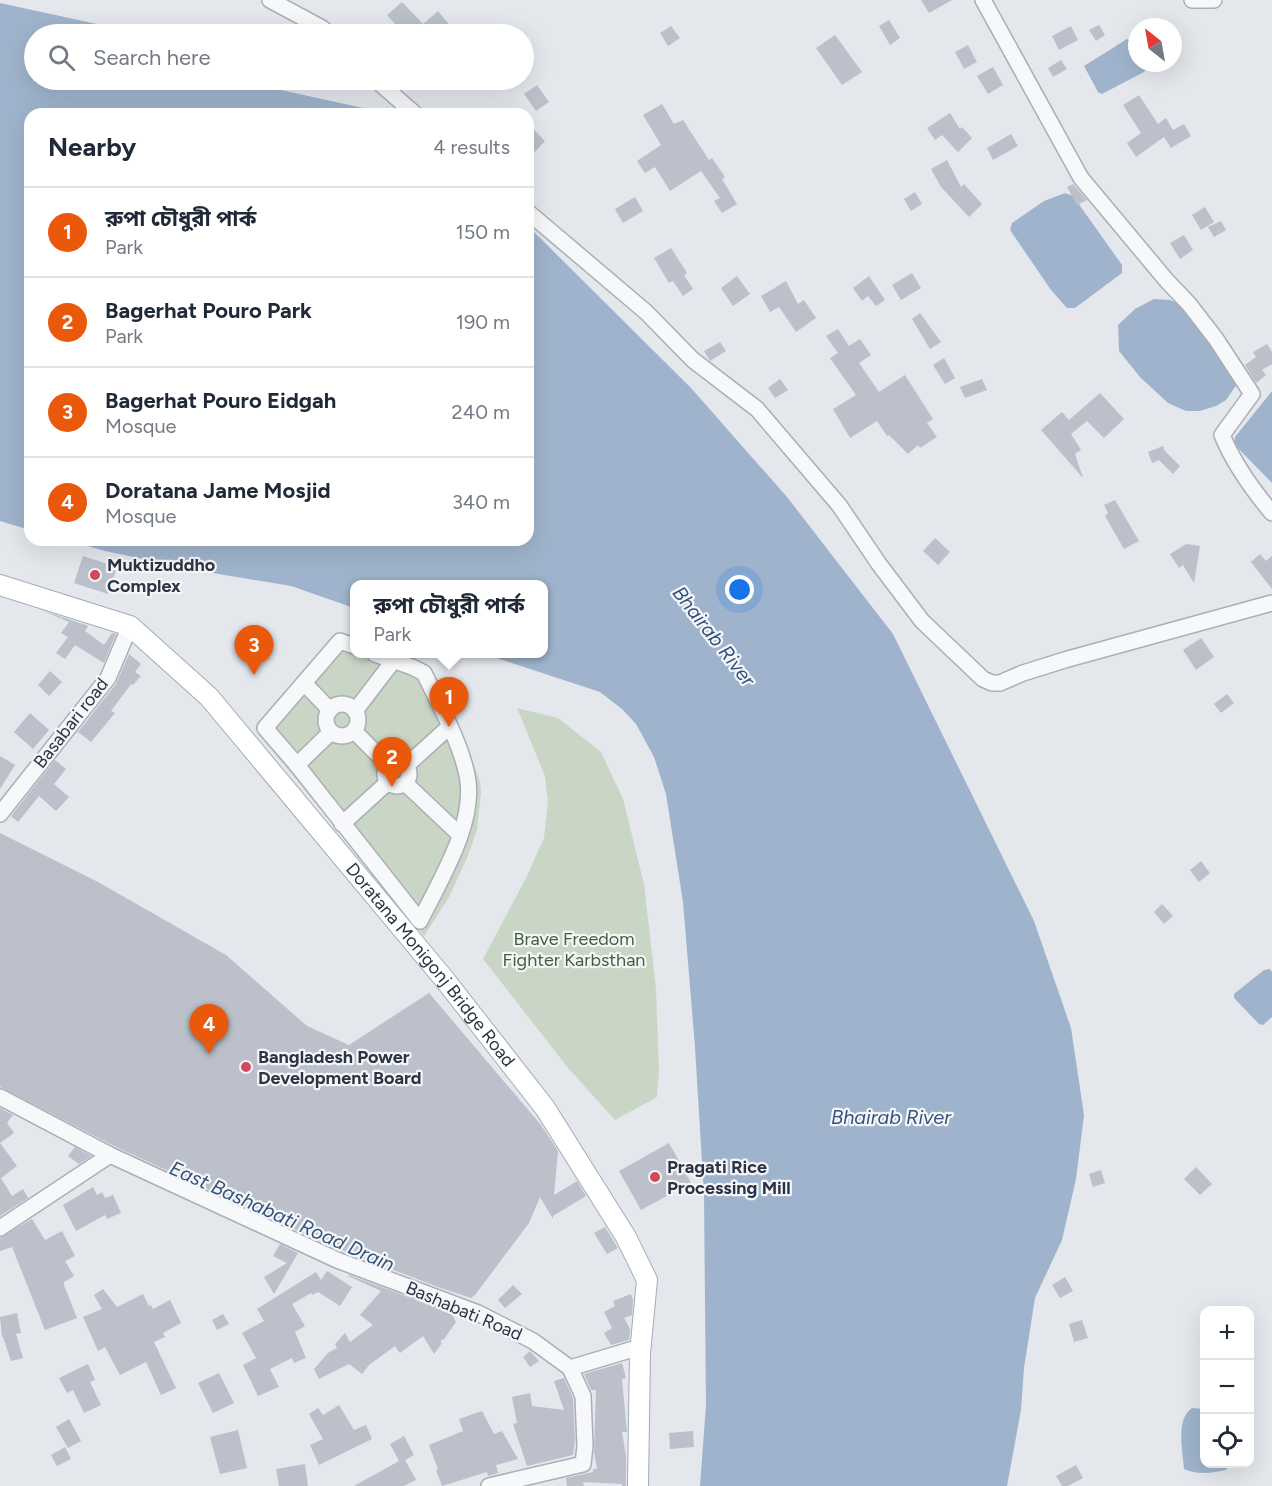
<!DOCTYPE html>
<html lang="en">
<head>
<meta charset="utf-8">
<style>
	body { margin:0; font-family:Figtree,"Noto Sans Bengali",sans-serif; background:#f2f2f3; color:#1f2937 }
	.controls { position:absolute; right:18px; bottom:18px; display:grid; overflow:hidden; border-radius:12px; box-shadow:0 6px 24px #0002 }
	.controls button { width:54px; height:54px; display:grid; place-items:center; padding:0; border:0; border-bottom:2px solid #e0e1e3; background:#fff; color:#1f2937; font:30px sans-serif }
	.compass { position:absolute; left:1128px; top:18px; width:54px; height:54px; border-radius:50%; background:#fff; box-shadow:0 6px 24px #0002; rotate:329deg }
	.you { position:absolute; left:740px; top:590px; width:21px; height:21px; margin:-15px; border:4px solid #fff; border-radius:50%; background:#1a73e8; box-shadow:0 0 0 9px #1a73e833 }
	.badge { display:grid; place-items:center; width:39px; height:39px; border-radius:50%; background:#ea580c; color:#fff; font-size:20px; font-weight:700 }
	.pin { position:absolute; translate:-50% -50px; filter:drop-shadow(0 2px 3px #0008) }
	.pin::after { content:''; position:absolute; top:32px; width:21px; height:18px; background:inherit; clip-path:polygon(0 0,100% 0,50% 100%) }
	.popup { position:absolute; left:350px; top:580px; width:198px; height:78px; box-sizing:border-box; display:grid; place-content:center; border-radius:12px; background:#fff; filter:drop-shadow(0 2px 4px #0005); font-size:20px; white-space:nowrap; color:#747a83 }
	.popup b { font-size:22px; color:#1f2937 }
	.popup::after { content:''; position:absolute; left:50%; top:100%; margin-left:-12px; border:12px solid transparent; border-top-color:#fff }
	.list { margin:0; padding:0; list-style:none }
	h2 { display:flex; justify-content:space-between; align-items:center; height:78px; margin:0; padding:0 24px; font-size:26px }
	h2 small { font-size:20px; font-weight:400; color:#747a83 }
	.list li { display:grid; grid-template-columns:39px 1fr auto; gap:18px; align-items:center; box-sizing:border-box; height:90px; padding:0 24px; border-top:2px solid #e0e1e3 }
	.list b { display:block; font-size:22px; white-space:nowrap }
	.list p { margin:0; font-size:20px; white-space:nowrap; color:#747a83 }
	.list em { font-size:20px; font-style:normal; color:#747a83 }
	.icon { flex:none; width:33px; height:33px; fill:none; stroke:currentColor; stroke-width:2; stroke-linecap:round; stroke-linejoin:round }
	.map { position:relative; flex:none; width:1272px; height:1486px; overflow:hidden }
	.search { position:absolute; background:#fff; box-shadow:0 6px 24px #0002; left:24px; top:24px; width:510px; height:66px; display:flex; align-items:center; gap:15px; box-sizing:border-box; padding:0 21px; border-radius:33px; color:#747a83; font-size:22px }
	.panel { position:absolute; background:#fff; box-shadow:0 6px 24px #0002; left:24px; top:108px; width:510px; height:438px; border-radius:18px }
	.map>svg:first-child { display:block }
</style>
</head>
<body>
<div class="map">
<svg width="1272" height="1486" viewBox="0 0 1272 1486">
	<rect width="100%" height="100%" fill="#e4e7ec"/>
	<g fill="#c9d6c5">
		<polygon points="338,636 354,641 354,654 393,654 434,675 465,741 480,782 481,793 477,830 467,858 449,897 424,936 255,729"/>
		<polygon points="517,708 558,718 601,752 623,799 644,884 656,989 659,1071 657,1097 615,1120 569,1069 483,959 526,878 544,838 548,802 545,776"/>
	</g>
	<g fill="#9fb4cc">
		<polygon points="0,3 120,29 136,34 34,34 34,80 254,80 281,90 363,108 368,114 30,114 30,530 0,521"/>
		<path d="M1127,39C1139,44 1137,52 1137,63H1145L1147,68L1144,72L1102,94L1098,92L1084,66Z"/>
		<polygon points="1065,193 1073,196 1122,265 1122,273 1075,308 1067,308 1051,290 1010,230 1012,223 1044,201"/>
		<polygon points="528,226 691,388 787,497 893,634 1034,921 1071,1028 1084,1115 1076,1179 1062,1240 1035,1298 1024,1368 1021,1410 1007,1486 700,1486 706,1405 704,1195 695,1047 683,902 666,794 654,757 636,724 622,709 600,692 484,654 544,654 544,584 354,584 354,608 291,586 195,570 105,551 67,540 528,540"/>
		<polygon points="1154,299 1170,300 1185,307 1226,357 1237,384 1226,400 1216,406 1200,411 1186,411 1168,403 1140,377 1119,351 1118,325 1135,309"/>
		<polygon points="1272,391 1272,483 1234,444 1235,437"/>
		<polygon points="1270,969 1272,972 1272,1017 1263,1025 1259,1024 1234,998 1234,994 1264,970"/>
		<path d="M1192,1408L1204,1409V1464H1230L1226,1470C1214,1473 1196,1475 1184,1469C1183,1451 1175,1420 1192,1408Z"/>
	</g>
	<g fill="#bbc0ca">
		<polygon points="921,0 952,0 929,13"/>
		<polygon points="402,2 423,24 438,11 457,34 404,34 387,15"/>
		<polygon points="889,20 900,38 890,45 879,26"/>
		<polygon points="1099,25 1105,35 1096,41 1089,30"/>
		<polygon points="671,26 680,38 668,46 660,33"/>
		<polygon points="1071,26 1078,40 1059,50 1052,36"/>
		<polygon points="835,35 862,72 842,85 816,48"/>
		<polygon points="968,45 977,62 964,69 955,52"/>
		<polygon points="1061,60 1067,69 1053,77 1048,68"/>
		<polygon points="993,67 1003,85 988,94 977,76"/>
		<polygon points="537,85 549,102 536,111 524,94"/>
		<polygon points="1139,95 1158,124 1166,118 1173,130 1184,124 1191,136 1171,148 1164,137 1136,157 1127,143 1141,133 1123,105"/>
		<polygon points="662,104 674,124 683,120 709,160 712,158 725,177 722,179 737,204 722,213 714,201 720,198 701,171 670,191 655,167 645,173 637,161 661,145 643,115"/>
		<polygon points="950,113 960,129 962,127 972,138 958,152 942,135 935,140 927,128"/>
		<polygon points="533,129 545,141 528,159 528,135"/>
		<polygon points="1011,134 1018,146 993,160 987,148"/>
		<polygon points="947,160 961,187 964,184 982,204 969,217 941,187 931,169"/>
		<polygon points="1073,184 1087,200 1077,205 1067,187"/>
		<polygon points="915,192 922,204 911,211 904,199"/>
		<polygon points="635,197 643,211 623,223 615,209"/>
		<polygon points="1205,207 1214,222 1201,230 1192,215"/>
		<polygon points="1221,221 1226,230 1214,237 1208,227"/>
		<polygon points="1184,235 1193,250 1180,259 1170,243"/>
		<polygon points="671,248 687,273 684,275 693,289 683,296 673,281 669,283 654,258"/>
		<polygon points="912,273 921,288 901,300 892,285"/>
		<polygon points="737,276 750,294 733,306 721,288"/>
		<polygon points="869,276 885,300 876,306 868,296 862,301 853,288"/>
		<polygon points="786,281 798,304 804,300 816,318 796,332 779,307 770,312 761,296"/>
		<polygon points="920,313 941,342 930,349 912,319"/>
		<polygon points="838,329 849,346 860,339 871,355 859,363 879,392 905,375 933,419 927,423 937,437 920,448 918,445 908,454 889,435 887,436 877,421 850,438 833,409 856,395 830,358 838,353 826,336"/>
		<polygon points="720,342 726,351 710,361 704,351"/>
		<polygon points="1267,344 1272,352 1272,364 1262,370 1266,375 1256,383 1245,365 1256,357 1253,352"/>
		<polygon points="944,358 955,378 945,384 933,365"/>
		<polygon points="780,379 788,390 775,398 768,388"/>
		<polygon points="982,379 987,390 965,398 960,387"/>
		<polygon points="1100,393 1124,419 1104,438 1087,421 1071,434 1081,450 1075,454 1083,478 1041,430 1062,412 1069,420"/>
		<polygon points="1163,446 1164,450 1180,466 1173,474 1159,460 1152,463 1148,452"/>
		<polygon points="1115,500 1139,541 1124,549 1105,516 1108,513 1104,505"/>
		<polygon points="935,538 950,552 938,565 923,551"/>
		<polygon points="1186,544 1200,546 1194,583 1183,565 1179,568 1170,554"/>
		<polygon points="1260,554 1266,561 1272,556 1272,589 1251,562"/>
		<polygon points="83,556 117,567 108,594 74,583"/>
		<polygon points="41,610 86,625 88,626 85,631 104,645 112,633 116,634 104,663 75,645 65,659 56,653 68,637 61,633 69,622"/>
		<polygon points="1201,638 1214,657 1196,670 1183,650"/>
		<polygon points="129,654 141,664 135,672 141,676 133,685 131,684 111,711 115,713 91,742 78,732 116,684"/>
		<polygon points="50,671 62,682 49,696 38,685"/>
		<polygon points="1227,694 1234,703 1221,713 1214,704"/>
		<polygon points="30,713 49,730 33,749 14,732"/>
		<polygon points="0,756 15,765 0,789"/>
		<polygon points="55,760 66,769 54,784 69,797 56,811 39,796 18,822 11,816"/>
		<polygon points="0,833 98,882 226,955 307,1026 349,1045 429,993 541,1125 558,1151 554,1195 577,1181 586,1196 553,1216 553,1219 540,1197 529,1223 475,1295 471,1298 438,1287 331,1246 114,1146 0,1087"/>
		<polygon points="1201,861 1210,873 1199,882 1190,870"/>
		<polygon points="1162,904 1173,916 1164,924 1154,912"/>
		<polygon points="0,1108 13,1115 7,1123 14,1133 0,1143"/>
		<polygon points="0,1143 17,1166 1,1178 12,1196 23,1189 28,1198 0,1216"/>
		<polygon points="669,1143 691,1183 641,1210 619,1171"/>
		<polygon points="75,1147 91,1156 79,1164 68,1156"/>
		<polygon points="1196,1167 1212,1184 1200,1195 1184,1179"/>
		<polygon points="1101,1170 1105,1183 1093,1187 1089,1174"/>
		<polygon points="93,1187 97,1195 102,1192 105,1198 113,1195 121,1213 107,1219 105,1215 76,1231 63,1205"/>
		<polygon points="32,1219 45,1240 62,1231 75,1256 65,1261 74,1276 64,1282 64,1285 77,1318 45,1330 12,1247 0,1251 0,1238"/>
		<polygon points="605,1227 618,1248 607,1254 594,1233"/>
		<polygon points="280,1244 298,1253 274,1294 264,1277 287,1263 273,1256"/>
		<polygon points="327,1271 352,1287 340,1306 318,1292 312,1295 311,1293 292,1304 305,1326 295,1332 306,1358 294,1363 292,1358 270,1369 279,1387 258,1396 243,1365 256,1358 242,1333 264,1321 257,1309 316,1272 321,1280"/>
		<polygon points="349,1275 451,1313 456,1322 444,1339 440,1341 442,1343 434,1354 423,1336 400,1353 395,1346 369,1365 362,1374 349,1364 319,1379 314,1369 328,1353 337,1348 335,1344 345,1333 350,1342 373,1325 360,1315 381,1291 348,1276"/>
		<polygon points="1065,1277 1073,1291 1060,1298 1052,1285"/>
		<polygon points="513,1285 522,1294 505,1308 498,1300"/>
		<polygon points="103,1289 117,1307 143,1294 149,1306 151,1305 153,1309 170,1300 181,1323 163,1333 165,1337 154,1342 176,1388 161,1395 146,1362 120,1375 105,1347 98,1351 83,1317 102,1309 94,1295"/>
		<polygon points="631,1294 633,1300 632,1315 624,1318 630,1329 629,1340 611,1345 604,1333 612,1328 604,1312 615,1306 613,1301"/>
		<polygon points="17,1313 21,1333 16,1334 23,1358 11,1361 3,1337 2,1337 0,1317"/>
		<polygon points="223,1314 229,1324 217,1330 212,1320"/>
		<polygon points="1082,1320 1088,1338 1074,1342 1069,1324"/>
		<polygon points="530,1351 539,1361 530,1367 523,1357"/>
		<polygon points="622,1363 626,1378 622,1379 627,1432 622,1432 626,1456 626,1486 622,1486 622,1484 583,1482 584,1486 567,1486 566,1478 593,1472 593,1469 597,1469 594,1452 596,1390 591,1390 584,1374"/>
		<polygon points="88,1364 95,1380 90,1382 101,1405 84,1413 73,1390 67,1393 59,1378"/>
		<polygon points="219,1373 234,1403 213,1413 198,1383"/>
		<polygon points="564,1378 573,1398 575,1439 573,1455 527,1466 513,1424 517,1423 512,1397 530,1393 532,1406 564,1410 554,1381"/>
		<polygon points="339,1405 354,1430 366,1425 372,1439 319,1465 310,1445 323,1439 309,1414 318,1408 323,1415"/>
		<polygon points="482,1411 494,1434 502,1431 518,1459 496,1465 498,1473 488,1476 487,1472 442,1486 436,1470 438,1469 429,1445 463,1431 459,1419"/>
		<polygon points="69,1419 81,1441 68,1448 56,1427"/>
		<polygon points="238,1430 247,1468 220,1474 210,1437"/>
		<polygon points="693,1431 694,1447 670,1449 669,1433"/>
		<polygon points="404,1436 414,1455 405,1460 416,1480 404,1486 354,1486 399,1461 390,1444"/>
		<polygon points="65,1447 71,1459 57,1466 51,1455"/>
		<polygon points="305,1464 308,1486 279,1486 276,1469"/>
		<polygon points="1076,1465 1083,1478 1068,1486 1062,1486 1056,1476"/>
	</g>
	<g fill="none" stroke-linecap="round" stroke-linejoin="round">
		<defs>
			<g id="minor">
				<polyline points="270,0 322,28 329,34"/>
				<path d="M983,0L1081,178L1167,281L1189,304L1216,339L1252,394L1222,435C1234,464 1251,488 1272,513"/>
				<polyline points="1192,0 1214,0"/>
				<polyline points="376,80 415,114"/>
				<polyline points="528,212 646,312 693,360 757,409 839,505 879,564 922,621 983,679 992,683 1000,683 1023,673 1068,659 1272,603"/>
				<path d="M354,646L340,641L265,728L297,765L420,921C440,880 477,822 467,775C460,741 439,704 424,673L412,667L375,654"/>
				<polyline points="304,683 330,710"/>
				<circle cx="342" cy="720" r="16"/>
				<polyline points="355,711 394,660"/>
				<polyline points="354,731 389,766"/>
				<circle cx="397" cy="774" r="12"/>
				<polyline points="297,765 331,732"/>
				<polyline points="406,766 449,727"/>
				<polyline points="405,783 460,835"/>
				<polyline points="0,814 108,678 130,626"/>
				<polyline points="342,824 388,782"/>
				<polyline points="0,1097 110,1155 337,1260 478,1313 533,1341 570,1368 583,1396 585,1446 583,1464 489,1486"/>
				<polyline points="0,1228 110,1155"/>
				<polyline points="570,1368 640,1347"/>
			</g>
			<g id="major">
				<path id="s1" d="M0,585L130,626L209,697L445,980L545,1108L626,1237L647,1280L640,1353L638,1486"/>
			</g>
		</defs>
		<use href="#minor" stroke="#a9aeb7" stroke-width="18"/>
		<use href="#major" stroke="#a3abb8" stroke-width="22"/>
		<use href="#minor" stroke="#f7f8fa" stroke-width="15"/>
		<use href="#major" stroke="#fff" stroke-width="20"/>
	</g>
	<g fill="#d1495b" stroke="#f4f6f9" stroke-width="2">
		<circle cx="95" cy="575" r="6"/>
		<circle cx="246" cy="1067" r="6"/>
		<circle cx="655" cy="1177" r="6"/>
	</g>
	<g text-anchor="middle" stroke-width="4.5" stroke-linejoin="round" paint-order="stroke">
		<g font-size="18" font-weight="bold" fill="#2b3445" stroke="#f4f6f9" text-anchor="start">
			<text x="107" y="571">Muktizuddho<tspan x="107" dy="21">Complex</tspan></text>
			<text x="258" y="1063">Bangladesh Power<tspan x="258" dy="21">Development Board</tspan></text>
			<text x="667" y="1173">Pragati Rice<tspan x="667" dy="21">Processing Mill</tspan></text>
		</g>
		<g font-size="18" fill="#2b3445" stroke="#f4f6f9">
			<text transform="translate(71 723) rotate(-52)" y="6">Basabari road</text>
			<text dy="6" stroke="none"><textPath href="#s1" startOffset="590">Doratana Monigonj Bridge Road</textPath></text>
			<text transform="translate(464 1311) rotate(23)" y="6">Bashabati Road</text>
		</g>
		<g font-size="18" fill="#3f6138" stroke="#f4f6f9">
			<text x="574" y="945">Brave Freedom<tspan x="574" dy="21">Fighter Karbsthan</tspan></text>
		</g>
		<g font-size="20" font-style="italic" fill="#34527a" stroke="#f4f6f9">
			<text transform="translate(714 636) rotate(52)" y="7">Bhairab River</text>
			<text x="891" y="1124">Bhairab River</text>
			<text transform="translate(282 1216) rotate(24)" y="7">East Bashabati Road Drain</text>
		</g>
	</g>
</svg>
<div class="controls">
<button>+</button>
<button>−</button>
<button><svg class="icon" aria-label="locate" viewBox="0 0 24 24"><circle cx="12" cy="12" r="6"/><path d="M12 2v4M12 18v4M2 12h4M18 12h4"/></svg></button>
</div>
<svg class="compass" viewBox="-18 -18 36 36"><path d="M0-13l5 13h-10z" fill="#e53935"/><path d="M0 13l5-13h-10z" fill="#747a83"/></svg>
<div class="you"></div>
<div class="pin badge" style="left:449px;top:727px">1</div>
<div class="popup"><b>রুপা চৌধুরী পার্ক</b>Park</div>
<div class="pin badge" style="left:392px;top:787px">2</div>
<div class="pin badge" style="left:254px;top:675px">3</div>
<div class="pin badge" style="left:209px;top:1054px">4</div>
<div class="search"><svg class="icon" aria-label="search" viewBox="0 0 24 24"><circle cx="10" cy="10" r="6"/><path d="M15 15l6 6"/></svg>Search here</div>
<section class="panel">
<h2>Nearby<small>4 results</small></h2>
<ul class="list">
<li><span class="badge">1</span><div><b>রুপা চৌধুরী পার্ক</b><p>Park</p></div><em>150 m</em></li>
<li><span class="badge">2</span><div><b>Bagerhat Pouro Park</b><p>Park</p></div><em>190 m</em></li>
<li><span class="badge">3</span><div><b>Bagerhat Pouro Eidgah</b><p>Mosque</p></div><em>240 m</em></li>
<li><span class="badge">4</span><div><b>Doratana Jame Mosjid</b><p>Mosque</p></div><em>340 m</em></li>
</ul>
</section>
</div>
</body>
</html>
